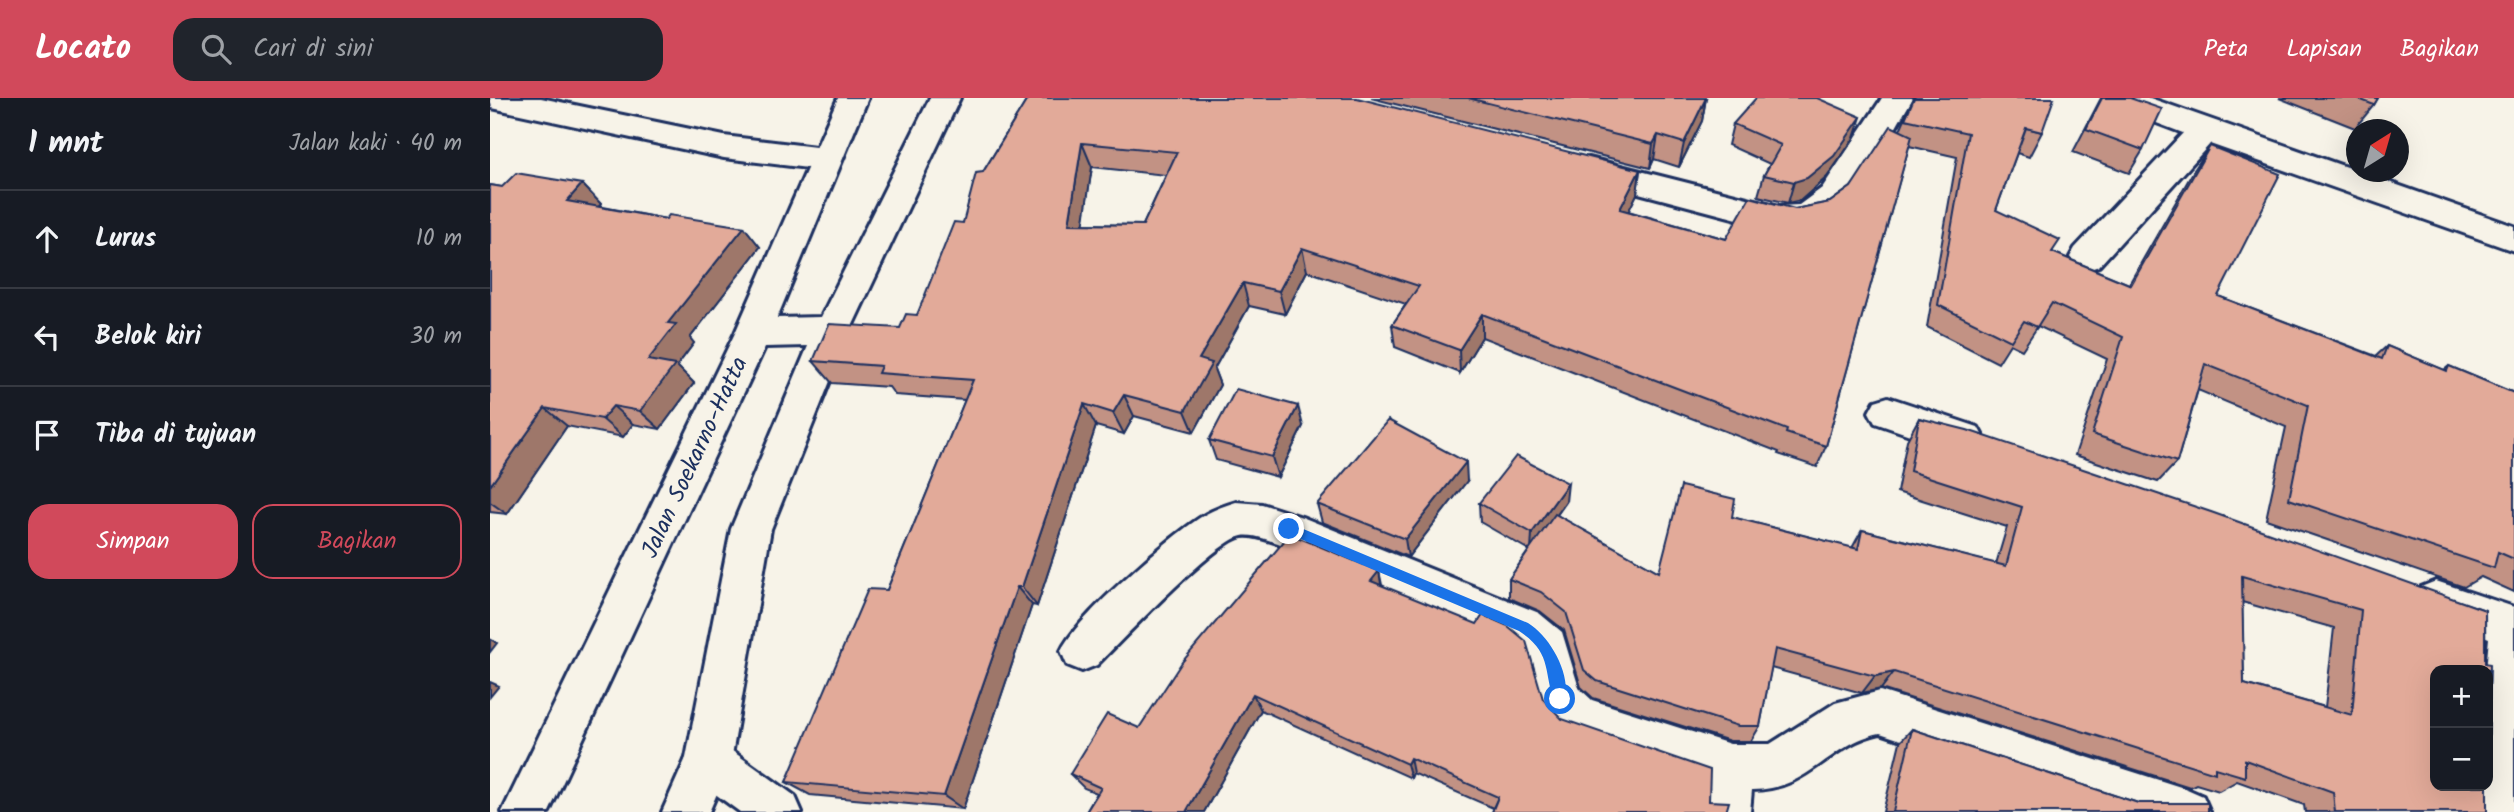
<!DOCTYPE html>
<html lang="id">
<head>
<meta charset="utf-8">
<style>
	body { margin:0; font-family:Kalam,sans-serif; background:#20242c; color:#f1f3f6 }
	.controls { position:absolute; right:21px; bottom:21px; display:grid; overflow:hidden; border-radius:14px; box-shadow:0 7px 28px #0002 }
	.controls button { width:63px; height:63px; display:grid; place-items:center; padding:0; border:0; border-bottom:2px solid #363941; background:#171b24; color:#f1f3f6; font:35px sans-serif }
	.compass { position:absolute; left:1856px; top:21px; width:63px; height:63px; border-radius:50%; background:#171b24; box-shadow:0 7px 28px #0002; rotate:37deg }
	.stop { position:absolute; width:21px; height:21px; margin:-16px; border:5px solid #1a73e8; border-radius:50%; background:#fff }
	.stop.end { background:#1a73e8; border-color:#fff; box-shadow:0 2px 7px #0008 }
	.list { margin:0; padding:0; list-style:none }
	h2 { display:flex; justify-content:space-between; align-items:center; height:91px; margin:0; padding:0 28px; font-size:30px }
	h2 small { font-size:23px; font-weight:400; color:#9ea1a6 }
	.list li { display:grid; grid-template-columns:46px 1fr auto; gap:21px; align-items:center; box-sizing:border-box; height:98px; padding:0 28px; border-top:2px solid #363941 }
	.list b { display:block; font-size:26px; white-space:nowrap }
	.list em { font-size:23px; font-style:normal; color:#9ea1a6 }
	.actions { display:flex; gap:14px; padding:21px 28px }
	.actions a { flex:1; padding:16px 0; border:2px solid #d1495b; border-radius:21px; text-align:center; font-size:24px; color:#d1495b }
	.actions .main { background:#d1495b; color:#fff }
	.icon { flex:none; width:38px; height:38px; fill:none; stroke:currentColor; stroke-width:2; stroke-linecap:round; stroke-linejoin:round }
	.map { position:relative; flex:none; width:2024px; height:714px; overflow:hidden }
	header { display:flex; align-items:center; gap:42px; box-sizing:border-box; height:98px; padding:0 35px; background:#d1495b; color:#fff }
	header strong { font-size:33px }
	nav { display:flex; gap:38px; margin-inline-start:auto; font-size:24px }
	.search { width:490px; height:63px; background:#20242c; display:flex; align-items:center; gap:18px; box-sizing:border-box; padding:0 24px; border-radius:21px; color:#9ea1a6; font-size:26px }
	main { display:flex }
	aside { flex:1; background:#171b24 }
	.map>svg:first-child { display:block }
</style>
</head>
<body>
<header>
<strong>Locato</strong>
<div class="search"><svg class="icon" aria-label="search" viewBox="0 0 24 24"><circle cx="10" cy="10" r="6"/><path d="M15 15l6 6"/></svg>Cari di sini</div>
<nav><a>Peta</a><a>Lapisan</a><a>Bagikan</a></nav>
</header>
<main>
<aside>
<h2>1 mnt<small>Jalan kaki · 40 m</small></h2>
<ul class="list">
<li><svg class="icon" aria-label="ahead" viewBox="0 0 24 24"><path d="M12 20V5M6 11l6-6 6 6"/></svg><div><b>Lurus</b></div><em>10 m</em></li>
<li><svg class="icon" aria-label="left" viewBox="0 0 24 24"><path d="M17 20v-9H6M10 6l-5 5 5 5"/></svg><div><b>Belok kiri</b></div><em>30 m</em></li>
<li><svg class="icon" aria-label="arrive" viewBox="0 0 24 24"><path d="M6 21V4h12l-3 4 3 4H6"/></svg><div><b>Tiba di tujuan</b></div></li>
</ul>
<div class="actions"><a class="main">Simpan</a><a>Bagikan</a></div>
</aside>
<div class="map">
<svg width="2024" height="714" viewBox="0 0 2024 714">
	<rect width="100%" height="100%" fill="#f7f3e8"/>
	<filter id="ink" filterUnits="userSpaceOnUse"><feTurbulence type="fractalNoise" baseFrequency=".0143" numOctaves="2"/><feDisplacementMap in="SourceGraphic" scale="14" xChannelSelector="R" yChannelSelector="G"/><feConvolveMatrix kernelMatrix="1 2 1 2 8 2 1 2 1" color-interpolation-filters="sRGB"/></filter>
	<g filter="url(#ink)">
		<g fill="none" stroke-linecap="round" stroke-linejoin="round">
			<defs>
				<g id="minor">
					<polygon points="0,0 51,0 234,38 334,50 345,53 350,61 345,69 334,72 234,60 2,10"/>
					<path d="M1392,0H1423C1405,30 1368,101 1341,120C1326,130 1307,133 1289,132L1088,79L1083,71L1088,63L1099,60L1289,108L1309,107L1332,90Z"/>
					<polygon points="1615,0 1660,0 2024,128 2024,153 1720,46 1609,168 1597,172 1585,168 1580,159 1585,150 1693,35 1619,7"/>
					<polygon points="1398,299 1488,329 1494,340 1488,351 1475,356 1385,325 1379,314 1385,303"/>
					<path d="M746,404L772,406L812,419L1049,515L1072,534L1089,590L1102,602L1240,646H1280L1345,605L1390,593L1697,691L1713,698L1720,714H1629L1390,635C1338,646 1320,692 1262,692L1260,714H1214L1216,684L1072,634L1054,616L1038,559L1019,543L788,445C777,442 764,436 752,438C726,442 630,544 607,567L592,573L577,567L571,553C585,521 683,435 716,416C725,411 736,407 746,404Z"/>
					<polygon points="1946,483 2024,509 2024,714 1983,714 1985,688 1998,688 1996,572 1999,540 1931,515 1925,502 1931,489"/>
					<polygon points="218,641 234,647 305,698 312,714 250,714 202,679 195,663 202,647"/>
				</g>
				<polygon id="trunk" points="348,0 378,0 287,220 331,219 440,0 470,0 360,233 281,431 241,663 219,714 172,714 196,660 241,431 318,248 275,249 59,714 12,714 245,235"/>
			</defs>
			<use href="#minor" stroke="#1b2f5e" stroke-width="6"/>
			<use href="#trunk" stroke="#1b2f5e" stroke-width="6"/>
			<use href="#minor" fill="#f7f3e8" fill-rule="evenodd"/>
			<use href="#trunk" fill="#f7f3e8" fill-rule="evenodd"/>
		</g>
		<g fill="#c29284" stroke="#1b2f5e" stroke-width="2" fill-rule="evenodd">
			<path d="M538,0L1150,72L1147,96L1138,113L1236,141L1305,111L1340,104L1361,89L1410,32L1424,0L1552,34L1539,59L1527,55L1506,112L1562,154L1639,186L1704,72L1720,48L1728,198L1886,258L1897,248L1954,272L1959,268L2024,295V494L1991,479L1974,489L1776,421L1796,329L1708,292L1687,364L1668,384L1585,357L1617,261L1548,228L1532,252L1520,246L1508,265L1437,229L1467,59L1419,48L1336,348L1327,369L1288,356L1289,354L992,239L970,275L905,249L902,227L916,206L817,173L795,216L759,208L724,271L730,287L704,334L644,318L634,336L606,328L547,508L542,507L473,711L320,697L296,684L397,492L475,302L405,297L399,289L342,285L323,263L410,230L427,217L473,125L493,74ZM602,69L676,77L653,127L593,126Z"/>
			<polygon points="881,0 1216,0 1212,23 1189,69 1164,61 1160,70"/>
			<polygon points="1611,0 1653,52 1639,75 1583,54"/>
			<polygon points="1789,0 1888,0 1884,7 1865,30"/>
			<polygon points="1243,26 1364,40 1337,79 1311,102 1298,105 1268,98 1274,77 1280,66 1238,47"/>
			<polygon points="92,86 111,106 108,108 176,121 254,129 270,149 200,240 204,245 187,268 204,285 170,331 143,326 133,339 77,328 17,416 0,414 0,87 12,89"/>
			<path d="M1429,320L1995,512L1997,714H1815L1814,707L1747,683L1729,693L1706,686L1700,689L1391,591L1372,595L1281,570L1270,628L1261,643H1240L1103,600L1091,589L1074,532L1050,513L1019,500V481L1039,452L990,424L989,405L1076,404L1067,417L1169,474L1242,419L1362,450L1372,432L1506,466L1517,429L1407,394L1417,342ZM1752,504L1844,530L1835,609L1754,586Z"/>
			<polygon points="813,328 788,379 726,362 719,342"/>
			<polygon points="977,383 918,459 832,424 827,406"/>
			<polygon points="889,473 892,487 1053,601 1003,710 923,675 921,680 771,612 714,714 596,714 607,695 594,690 580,676"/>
			<polygon points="1422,631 1648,705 1718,714 1393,714 1410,644"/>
		</g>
		<g fill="#9e776b" stroke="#1b2f5e" stroke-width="2">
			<polygon points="1216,0 1212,23 1189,69 1194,45"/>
			<polygon points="1371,19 1364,40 1337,79 1311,102 1298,105 1304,84"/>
			<polygon points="1168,37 1164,61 1160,70 1163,46"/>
			<polygon points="592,45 602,69 590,150 579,126"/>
			<polygon points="1150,72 1147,96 1128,135 1130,111"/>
			<polygon points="92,86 111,106 96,123 77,103"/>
			<polygon points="254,129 270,149 200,240 204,245 187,268 204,285 170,331 150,313 158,262 178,225"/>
			<polygon points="812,150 817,173 795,216 789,193"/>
			<polygon points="753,185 759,208 724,271 730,287 704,334 695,313 709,261"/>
			<polygon points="992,216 992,239 970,275 969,252"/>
			<polygon points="634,297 644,318 634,336 623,315"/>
			<polygon points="594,306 606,328 547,508 532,489"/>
			<polygon points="123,308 143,326 133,339 112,321"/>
			<polygon points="808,308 813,328 788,379 782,359"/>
			<polygon points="55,310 77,328 17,416 0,404 0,388"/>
			<polygon points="976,364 977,383 918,459 915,441"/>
			<polygon points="1078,385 1076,404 1041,453 1042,435"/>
			<polygon points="889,473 892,492 881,483"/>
			<polygon points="527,489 542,507 473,711 454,698"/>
			<polygon points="0,541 7,545 0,554"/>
			<polygon points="1404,574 1391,591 1372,595 1385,578"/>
			<polygon points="0,584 9,588 0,599"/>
			<polygon points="763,596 771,612 714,714 696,714"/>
			<polygon points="920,660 923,675 921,680 917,666"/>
		</g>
		<g fill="#e2aa99" stroke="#1b2f5e" stroke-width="2" fill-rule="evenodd">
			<path d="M538,0H867L1150,72L1130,111L1236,141L1260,99L1305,111L1340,104L1361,89L1401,28L1422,38L1336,348L1296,335L1297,332L992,216L969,252L902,227L929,188L812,150L789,193L753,185L709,261L722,265L695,313L634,297L623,315L594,306L532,489H527L454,698L296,684L378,491L397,492L483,282L388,275L391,268L323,263L339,226L410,230L416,216L427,217L464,124L473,125L486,75L493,74ZM592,45L687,54L653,127L579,126Z"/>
			<polygon points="978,0 1216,0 1194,45 1168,37 1163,46"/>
			<polygon points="1266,0 1327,0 1371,19 1344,58 1317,80 1304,84 1274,77 1291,47 1243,26"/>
			<polygon points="1424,0 1564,0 1552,34 1536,30 1506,112 1570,142 1562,154 1641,187 1720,48 1790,76 1728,198 1892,261 1897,248 1957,273 1959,268 2024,295 2024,461 2008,454 2004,470 1799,401 1818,307 1715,266 1687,364 1602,336 1633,239 1562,205 1547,229 1534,223 1521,243 1448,207 1478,35 1415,21"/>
			<polygon points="1612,0 1640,0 1672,11 1653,52 1596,31"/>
			<polygon points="1866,0 1888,0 1884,7"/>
			<polygon points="26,75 92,86 77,103 176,121 179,117 254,129 178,225 186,226 158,262 185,267 150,313 123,308 112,321 55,310 0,388 0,87 12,89"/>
			<polygon points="746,291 808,308 782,359 719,342"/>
			<path d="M1429,320L1477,332L1721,414L1995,512V565L2000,566L1998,663V572H1945V688H1997V714H1845L1843,694L1755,662V679L1725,670V675L1404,574L1385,578L1285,551L1270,628H1248L1107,583L1094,572L1076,514L1051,494L1019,481L1065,416L1169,474L1191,388L1245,401L1242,419L1368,451L1372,432L1516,468L1532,409L1420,373ZM1752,478L1871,512L1862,617L1754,586Z"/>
			<polygon points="898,322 976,364 915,441 827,406"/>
			<polygon points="1026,358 1078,385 1042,435 989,405"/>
			<polygon points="800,436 889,473 881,483 987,526 993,517 1018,528 1036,543 1053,601 1072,621 1220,672 1219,703 1239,704 1236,714 1002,714 1008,699 920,660 917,666 763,596 696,714 596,714 611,690 580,676 617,616 649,630 692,564"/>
			<polygon points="1422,631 1648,705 1718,705 1718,714 1403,714"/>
		</g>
	</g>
	<path fill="#1a73e8" d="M799,425L1038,525C1061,539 1083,579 1074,606H1065C1053,574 1063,555 1029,533L794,434V427Z"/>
	<g text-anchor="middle" stroke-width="6" stroke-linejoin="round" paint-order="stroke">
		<g font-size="24" fill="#1b2f5e" stroke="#f7f3e8">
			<text transform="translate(204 359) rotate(-65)" y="8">Jalan Soekarno-Hatta</text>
		</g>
	</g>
</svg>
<div class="controls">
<button>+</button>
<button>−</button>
</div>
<svg class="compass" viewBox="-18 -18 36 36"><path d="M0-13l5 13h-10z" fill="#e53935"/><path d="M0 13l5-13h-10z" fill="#9ea1a6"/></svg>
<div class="stop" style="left:1070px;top:601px"></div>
<div class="stop end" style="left:799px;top:431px"></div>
</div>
</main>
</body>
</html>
